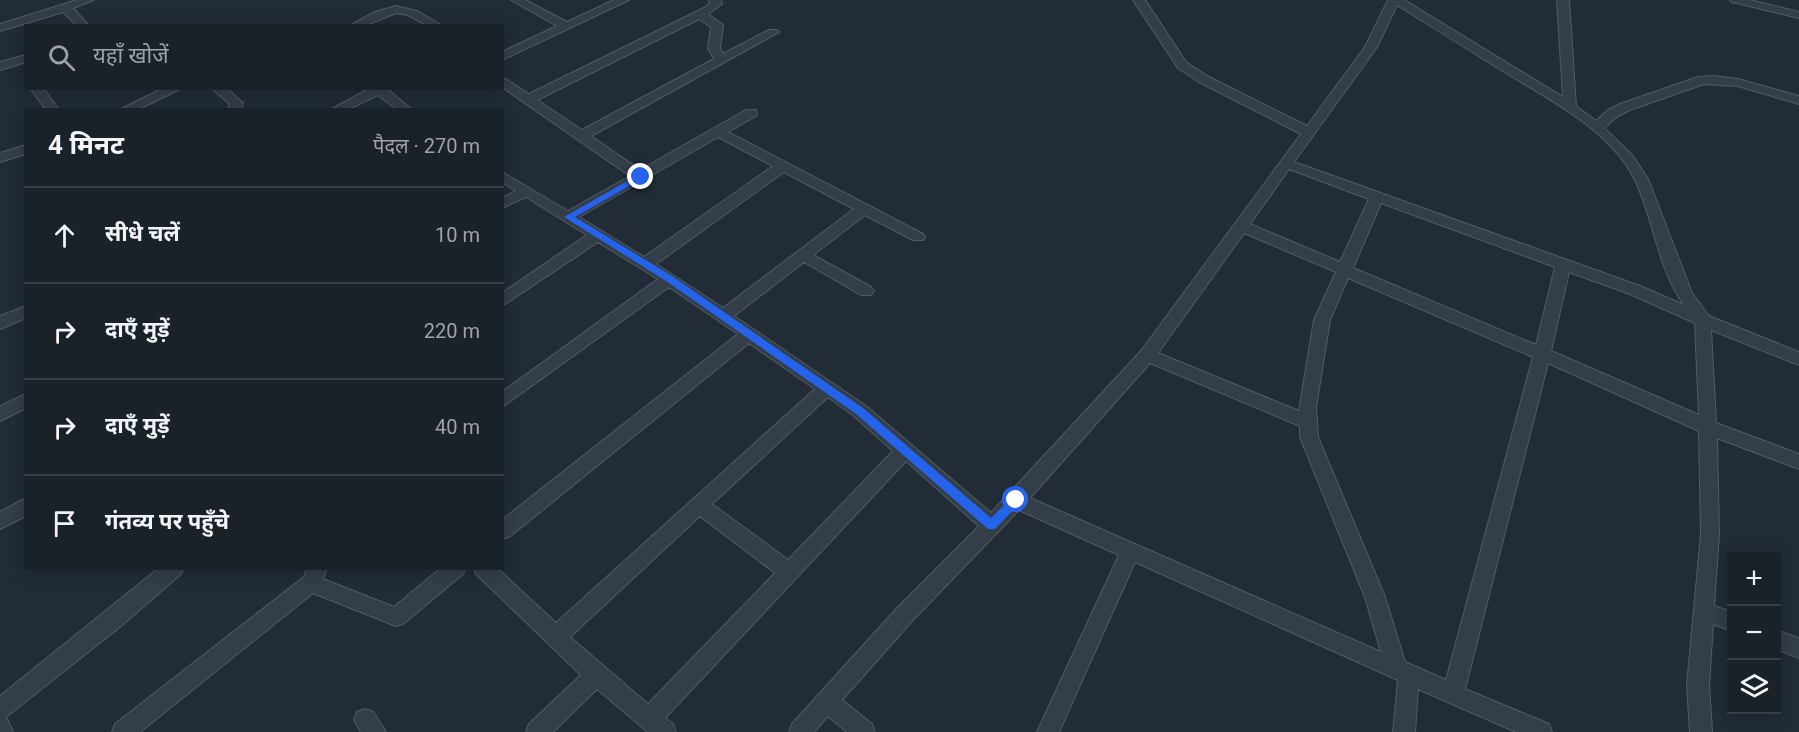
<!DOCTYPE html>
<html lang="hi">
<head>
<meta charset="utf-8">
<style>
	body { margin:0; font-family:Roboto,"Noto Sans Devanagari",sans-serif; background:#262e35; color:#f1f3f6 }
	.controls { position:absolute; right:18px; bottom:18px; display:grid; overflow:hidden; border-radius:0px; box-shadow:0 3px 15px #0003 }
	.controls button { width:54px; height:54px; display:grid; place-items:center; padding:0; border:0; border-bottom:2px solid #373e46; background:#192129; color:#f1f3f6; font:30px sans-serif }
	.stop { position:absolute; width:18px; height:18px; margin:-14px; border:4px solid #2563eb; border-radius:50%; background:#fff }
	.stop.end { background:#2563eb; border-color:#fff; box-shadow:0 2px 6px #0008 }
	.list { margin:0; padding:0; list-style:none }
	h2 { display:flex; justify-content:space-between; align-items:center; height:78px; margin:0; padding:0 24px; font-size:26px }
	h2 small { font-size:20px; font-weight:400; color:#9fa3a8 }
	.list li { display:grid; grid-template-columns:39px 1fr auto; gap:18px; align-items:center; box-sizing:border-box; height:96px; padding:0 24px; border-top:2px solid #373e46 }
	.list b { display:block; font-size:22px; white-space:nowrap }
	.list em { font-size:20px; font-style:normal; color:#9fa3a8 }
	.icon { flex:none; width:33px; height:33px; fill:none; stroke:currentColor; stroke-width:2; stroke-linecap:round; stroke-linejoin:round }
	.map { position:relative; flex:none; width:1799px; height:732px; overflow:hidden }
	.search { position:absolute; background:#192129; box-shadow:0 3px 15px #0003; left:24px; top:24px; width:480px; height:66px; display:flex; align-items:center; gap:15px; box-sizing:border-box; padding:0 21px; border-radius:0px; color:#9fa3a8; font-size:22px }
	.panel { position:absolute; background:#192129; box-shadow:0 3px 15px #0003; left:24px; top:108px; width:480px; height:462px; border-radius:0px }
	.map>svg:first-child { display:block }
</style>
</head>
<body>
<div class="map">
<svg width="1799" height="732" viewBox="0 0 1799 732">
	<rect width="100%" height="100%" fill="#212c37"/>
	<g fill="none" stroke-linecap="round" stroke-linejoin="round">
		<defs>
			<g id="minor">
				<polygon points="77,0 94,0 73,8 89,26 77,26 63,12 0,31 0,24"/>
				<polygon points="511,0 525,0 567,22 614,0 629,0 502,60 502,52 557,26"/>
				<path d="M709,0H721L722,4L708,14L723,25L720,48L723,54L769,30H777L779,32L591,136L640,170L746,110H756L757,113L756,116L728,132L923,234L925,237L923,240H913L865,215L813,255L871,287L874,291L871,295H861L804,262L734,316L866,406L991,513L1141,351L1301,134L1199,82L1178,68L1133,0H1145L1186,62L1207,76L1307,126L1365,47L1388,0H1404L1563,97L1557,0H1569L1576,106L1596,121L1608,110L1620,104L1698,77L1714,76L1738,79L1799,96V104L1738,86L1704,84L1630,110L1618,116L1604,128L1632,155L1648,179L1692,293L1709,316L1799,352V365L1711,330L1716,423L1799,454V469L1717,438L1719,534L1714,606L1732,612V631L1713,624L1709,685L1712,732H1690L1687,685L1701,534L1699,431L1548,363L1465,689L1549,724L1552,732H1516L1418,689L1415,732H1393L1398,680L1135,562L1059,732H1037L1119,555L1019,510L912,621L842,700L872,724L875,732H847L828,716L814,732H789L792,724L898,607L979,526L906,461L665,718L673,724L676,732H648L597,689L553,732H526L529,724L581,675L476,574L474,568H497L556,623L815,389L749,343L509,537L502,539V520L738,334L669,287L502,407V392L658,279L598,242L502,306V293L587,235L526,197L502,208V198L516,191L502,182V172L568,211L630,176L502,87V77L529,94L704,8L710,3ZM1397,5C1432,27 1467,49 1501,70C1548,99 1608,128 1634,178C1654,218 1657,268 1684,305L1640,286L1294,162L1377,47ZM699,19L711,27L708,48L714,59L582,130L537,100ZM718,137L773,166L644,257L579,217ZM1289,169L1369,199L1340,262L1250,224ZM784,172L854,209L723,308L656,264ZM1381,203L1555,267L1536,345L1353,268ZM1244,233L1336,272L1314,320L1299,411L1158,353ZM1569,272L1630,294L1695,323L1699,415L1551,351ZM1348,278L1533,357L1446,680L1405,662L1385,597L1318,437L1316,407L1330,320ZM1150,363L1300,426V437L1365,597L1381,652L1030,498ZM828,397L854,416L893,451L788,560L712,504ZM700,516L775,573L648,704L570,637Z"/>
				<polygon points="1730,0 1750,0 1799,12 1799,18 1732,2"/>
				<polygon points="396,6 417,11 443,26 428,26 408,15 396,13 364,26 349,26 375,12"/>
				<polygon points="26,55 26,62 0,70 0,62"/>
				<polygon points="30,88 43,88 59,110 46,110"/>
				<polygon points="164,88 182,88 137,110 119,110"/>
				<polygon points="211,88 226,88 243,103 240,110 227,110 230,104"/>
				<polygon points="371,88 386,88 412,110 397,110 378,95 347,110 330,110"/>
				<polygon points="26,145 26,154 0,162 0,153"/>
				<polygon points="26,306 26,318 0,329 0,316"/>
				<polygon points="26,394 26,408 0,421 0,406"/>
				<polygon points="26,498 26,516 0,529 0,512"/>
				<polygon points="159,568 183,568 181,574 121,626 6,717 13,732 0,732 0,696"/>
				<polygon points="307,568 327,568 323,579 394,607 441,568 465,568 463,574 403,624 396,626 313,593 140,732 112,732 115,724 304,577"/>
				<polygon points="1776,630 1799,638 1799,658 1776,649"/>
				<polygon points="365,709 373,712 386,732 361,732 354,720 357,712"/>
			</g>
		</defs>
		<use href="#minor" stroke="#525b65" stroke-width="2"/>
		<use href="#minor" fill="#343e48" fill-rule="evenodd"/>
	</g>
	<polygon fill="#2563eb" points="638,175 645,177 575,217 672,276 863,408 991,518 1012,497 1020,497 1020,503 995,529 988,529 856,414 666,281 564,217"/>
</svg>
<div class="controls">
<button>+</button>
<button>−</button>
<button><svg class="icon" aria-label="layers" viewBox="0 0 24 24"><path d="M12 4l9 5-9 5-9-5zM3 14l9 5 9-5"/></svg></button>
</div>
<div class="stop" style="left:1016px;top:500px"></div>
<div class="stop end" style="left:641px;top:177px"></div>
<div class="search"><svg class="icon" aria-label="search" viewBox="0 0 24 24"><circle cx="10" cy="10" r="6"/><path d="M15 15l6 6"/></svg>यहाँ खोजें</div>
<section class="panel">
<h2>4 मिनट<small>पैदल · 270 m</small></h2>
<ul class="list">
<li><svg class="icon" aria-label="ahead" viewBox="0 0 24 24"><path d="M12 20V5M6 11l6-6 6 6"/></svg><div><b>सीधे चलें</b></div><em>10 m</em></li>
<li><svg class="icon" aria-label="right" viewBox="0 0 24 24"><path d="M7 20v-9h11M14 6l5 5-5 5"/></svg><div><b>दाएँ मुड़ें</b></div><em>220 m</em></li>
<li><svg class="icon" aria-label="right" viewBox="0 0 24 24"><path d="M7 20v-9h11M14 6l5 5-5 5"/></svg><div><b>दाएँ मुड़ें</b></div><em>40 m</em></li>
<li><svg class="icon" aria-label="arrive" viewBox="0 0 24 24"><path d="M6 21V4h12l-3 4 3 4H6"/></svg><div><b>गंतव्य पर पहुँचे</b></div></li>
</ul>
</section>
</div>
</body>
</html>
